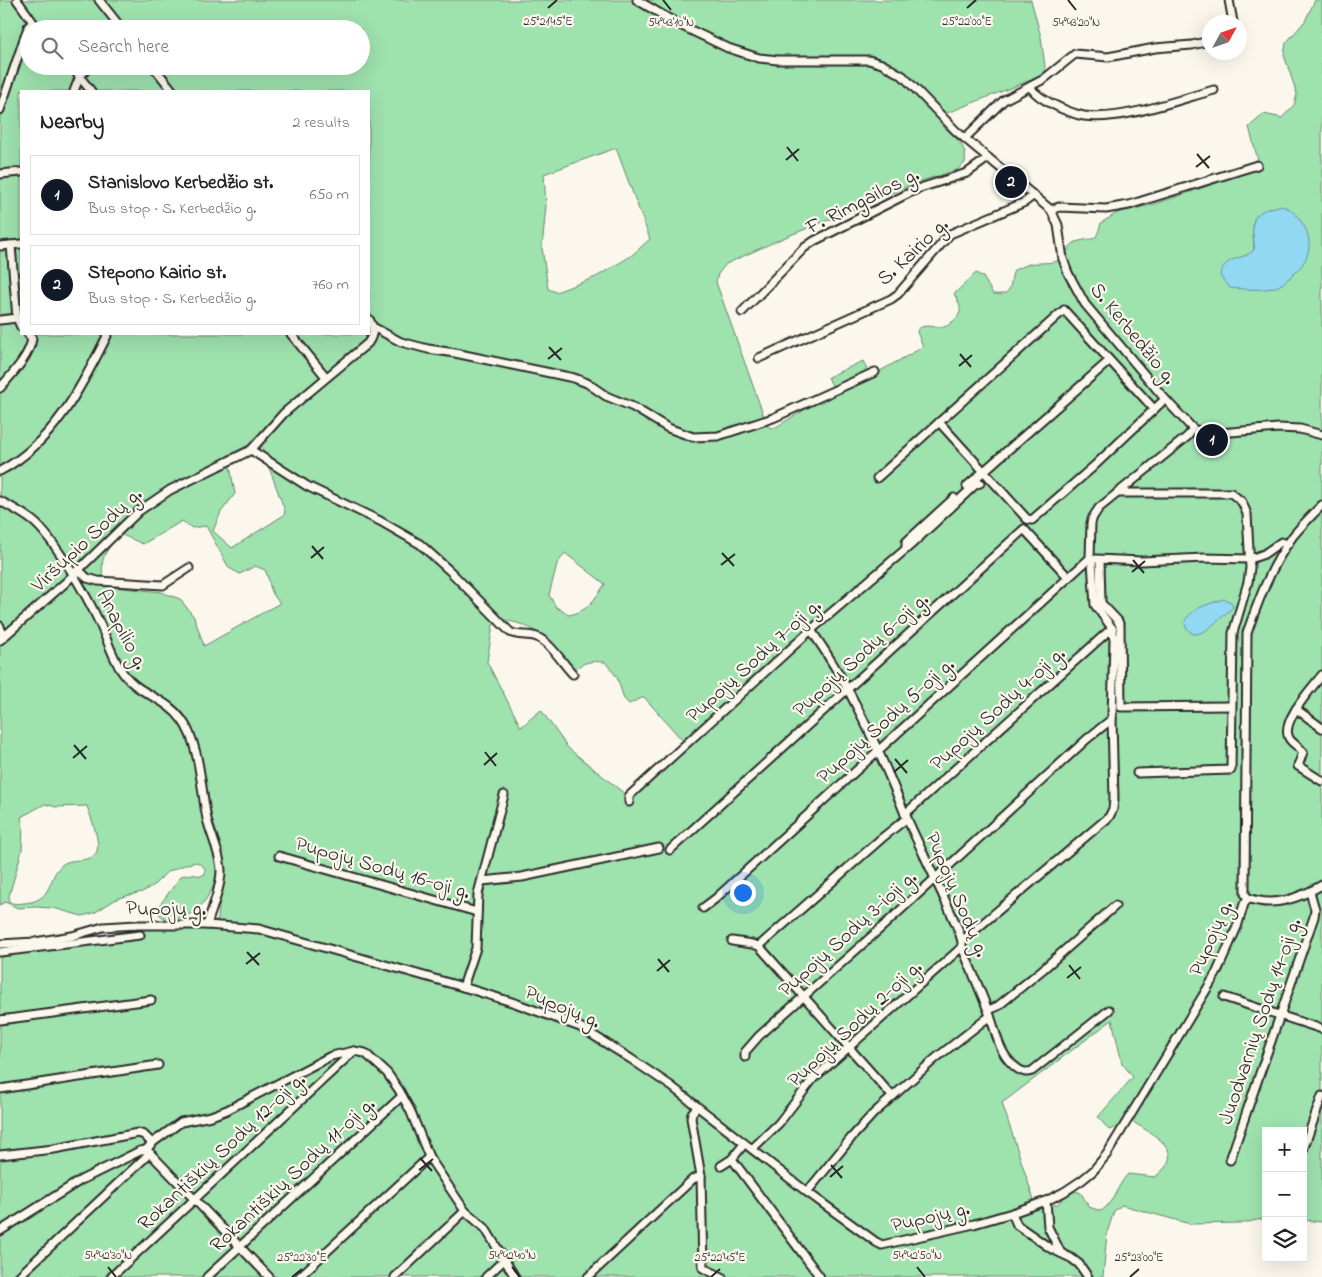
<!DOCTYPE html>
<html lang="en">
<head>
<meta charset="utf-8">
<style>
	body { margin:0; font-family:"Indie Flower",sans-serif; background:#f6f6f6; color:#222 }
	.controls { position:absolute; right:15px; bottom:15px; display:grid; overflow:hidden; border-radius:0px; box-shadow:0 5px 20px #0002 }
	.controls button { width:45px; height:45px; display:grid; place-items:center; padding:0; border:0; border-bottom:1px solid #e0e0e0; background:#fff; color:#222; font:25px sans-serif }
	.compass { position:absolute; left:1202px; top:15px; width:45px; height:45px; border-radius:50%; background:#fff; box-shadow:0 5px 20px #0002; rotate:50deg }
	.you { position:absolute; left:742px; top:892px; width:18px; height:18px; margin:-12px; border:4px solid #fff; border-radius:50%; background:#1a73e8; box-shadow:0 0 0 8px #1a73e833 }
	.badge { display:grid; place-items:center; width:32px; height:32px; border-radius:50%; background:#111827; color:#fff; font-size:16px; font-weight:700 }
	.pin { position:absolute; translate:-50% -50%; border:2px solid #fff; box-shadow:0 1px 5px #0006 }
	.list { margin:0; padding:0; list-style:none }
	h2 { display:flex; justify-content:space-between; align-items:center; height:65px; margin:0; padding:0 20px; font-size:21px }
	h2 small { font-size:16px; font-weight:400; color:#767676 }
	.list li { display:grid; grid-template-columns:32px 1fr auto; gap:15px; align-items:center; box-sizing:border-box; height:80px; margin:0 10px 10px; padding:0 10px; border:1px solid #e0e0e0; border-radius:0px }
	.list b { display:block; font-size:19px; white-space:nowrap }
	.list p { margin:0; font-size:16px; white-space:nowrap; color:#767676 }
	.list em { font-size:16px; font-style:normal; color:#767676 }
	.icon { flex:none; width:28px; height:28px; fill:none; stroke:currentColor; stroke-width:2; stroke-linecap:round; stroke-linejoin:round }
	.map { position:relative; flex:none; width:1322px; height:1277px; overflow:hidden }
	.search { position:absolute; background:#fff; box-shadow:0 5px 20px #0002; left:20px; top:20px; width:350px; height:55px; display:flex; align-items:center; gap:12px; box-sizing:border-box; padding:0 18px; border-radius:28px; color:#767676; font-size:19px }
	.panel { position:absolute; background:#fff; box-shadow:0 5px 20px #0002; left:20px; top:90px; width:350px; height:245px; border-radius:0px }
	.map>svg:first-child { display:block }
</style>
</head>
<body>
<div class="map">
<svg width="1322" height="1277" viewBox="0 0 1322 1277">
	<rect width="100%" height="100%" fill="#fbf7ec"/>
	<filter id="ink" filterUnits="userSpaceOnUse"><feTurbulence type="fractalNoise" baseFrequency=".02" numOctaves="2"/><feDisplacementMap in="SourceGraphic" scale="10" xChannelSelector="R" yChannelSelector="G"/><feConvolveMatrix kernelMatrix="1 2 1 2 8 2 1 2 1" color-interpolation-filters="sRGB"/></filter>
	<g filter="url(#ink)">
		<g fill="#9ee2ae" stroke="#64866c" fill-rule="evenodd">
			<path d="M0,0H1031L1041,37L1046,74L947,113L941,122L942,125C955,138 968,145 965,163L957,170L918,182L846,213L783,238L726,264L718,274L716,282L767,425L770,428L776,427L804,410L873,375L923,347L917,332L918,329C927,323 932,328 942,327C946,327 949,325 952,322C964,313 961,306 954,294L976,273L983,277L993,294C1015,296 1008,285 1014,270C1019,268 1024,266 1029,264C1038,262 1049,264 1057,261C1066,257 1068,245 1076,242C1094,236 1095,245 1101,223L1117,213L1155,204L1260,168L1249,127L1264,114L1282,118L1294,105L1297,94L1284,55L1286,43L1305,21L1315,0H1322V1222L1303,1220V1131H1266V1218L1244,1223L1190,1224L1122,1205L1114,1211L1107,1233L1103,1277H0V948L90,937L144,928H217L221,886L216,881C203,907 196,917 166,920L159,914V906L181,876L191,874L201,876L205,874V868L197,862L187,864L167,872L153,886L142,892L118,898L94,913L82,916L53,908L35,907L18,908L5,902L0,905ZM29,29H361V66H29ZM21,91H369V334H21ZM616,148L650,239L631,256L596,277L556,292L548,289L542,248L546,206L544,174ZM1254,219L1267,289L1231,261L1250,254L1254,250L1253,234ZM259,440L285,511L284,515L232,548L213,531L221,512L235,494L228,455ZM182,521L192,528L206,526L229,568L240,574L255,566L265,570C272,585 267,589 280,603L204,646L194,617L180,599L161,592L104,586C100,557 102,556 120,534L143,544ZM565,553L605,584C595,599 587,612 569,615L556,607L549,595L557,564ZM500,620C538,623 550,644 574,671C582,661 592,661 605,662L617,677L624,699L629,704L644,697L683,741L625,794L568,748L541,710L521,727L487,662L493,625ZM45,804L56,807L87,806C90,815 101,843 97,851C92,864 73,857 63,864C46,877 55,901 24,903C18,904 14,904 9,902V896L22,850L23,827L21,817ZM1112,1020L1122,1063L1133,1077L1098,1117L1109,1130L1133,1122C1155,1136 1189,1151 1155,1177L1128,1174C1117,1185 1114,1203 1101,1211L1089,1207L1081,1193L1076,1191L1066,1196L1058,1204L1037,1209L1002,1103Z"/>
			<polygon points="863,361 868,372 833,388 828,377"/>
		</g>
		<g fill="#91d8f2" stroke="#6893a2">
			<path d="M1279,206C1290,207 1293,211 1300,220C1317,242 1309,263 1288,279C1284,282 1280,286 1276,287C1262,291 1244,289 1230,288L1220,276C1224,255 1243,261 1254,250C1255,244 1253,240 1253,234C1251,213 1261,210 1279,206Z"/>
			<path d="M1224,599L1231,602L1233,607C1231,610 1208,629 1205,631C1201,633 1197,634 1193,634L1187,629L1184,623C1189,609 1211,603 1224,599Z"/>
		</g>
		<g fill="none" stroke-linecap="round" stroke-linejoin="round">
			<defs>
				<g id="minor">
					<polyline points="17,0 38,29"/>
					<polyline points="99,0 122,29"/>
					<polyline points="637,0 678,24 728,48 759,58 778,60 869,60 882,64 903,76 956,131 1051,210 1058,225 1063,259 1068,273 1085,304 1165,399 1193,429 1208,434 1278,428 1300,429 1322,435"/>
					<polyline points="1229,0 1233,22"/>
					<polyline points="71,66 91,91"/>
					<polyline points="153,66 173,91"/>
					<path d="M1030,87C1036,95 1043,99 1052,104C1062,109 1073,114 1084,116C1122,121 1177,100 1214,90"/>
					<polyline points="74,91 80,76 90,66"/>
					<polyline points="0,110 28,27 32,23"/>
					<polyline points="965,138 1004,100 1044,79 1075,54 1108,57 1155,48 1192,45 1210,41"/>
					<polyline points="0,174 21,172"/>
					<polyline points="1051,210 1059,207 1106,209 1129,205 1257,165"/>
					<polyline points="11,245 17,318 21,327"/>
					<polyline points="0,246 21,244"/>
					<polyline points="742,312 804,248 814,241 917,189 967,173 988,158"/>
					<polyline points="0,320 17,318"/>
					<polyline points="373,327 401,342 428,349 455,353 574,378 587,383 606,396 633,407 668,428 693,437 718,436 773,418 875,372"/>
					<polyline points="291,334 326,377"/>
					<polyline points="759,358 891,299 898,294 950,234 1025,202 1034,195"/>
					<path d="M0,388C12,374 29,357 32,339L28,334"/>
					<polyline points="939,422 1027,519 1032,520 1093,467 1165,399"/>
					<path d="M251,450L307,486L380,521L420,544L451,572L510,632C519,637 528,633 537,637C552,644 562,663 573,674"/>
					<path d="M0,471C53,443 81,388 107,336L106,334"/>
					<polyline points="877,478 1064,310 1154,409"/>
					<polyline points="967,486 1109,361"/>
					<polyline points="1117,493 1231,493 1242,502 1247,514 1250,568 1248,582 1233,633 1231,770 1137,773"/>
					<path d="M0,501C11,507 23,513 33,521C54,538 87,596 99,622C106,637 111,652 119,667C136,696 164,695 182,720C200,744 201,789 207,819C211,836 220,852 221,870C221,888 212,908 207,925"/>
					<polyline points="906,549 906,542 954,498"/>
					<polyline points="1096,559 1142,561 1204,558 1250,559 1264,554 1281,542 1288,544"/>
					<polyline points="1100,560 1101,603 1118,621 1120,626 1121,707 1231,706"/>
					<polyline points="78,569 87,578 98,581 163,585 189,568"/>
					<polyline points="0,626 3,638"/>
					<path d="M811,630C851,687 879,750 905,814C922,852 941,890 958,929L962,941V947C970,967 979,987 987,1008C997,1030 996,1053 1018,1069C1023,1072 1026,1073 1032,1071L1109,1010"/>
					<path d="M0,640L65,583L139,511L170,490L251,450L284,413L368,343C374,334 374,328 369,319"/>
					<path d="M1322,675C1312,688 1280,722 1289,738C1292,744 1299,746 1303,752L1298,766L1322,781"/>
					<polyline points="1296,709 1322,728"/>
					<polyline points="629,802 629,796 811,630 913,543 975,485 980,483"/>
					<polyline points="905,814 1112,628"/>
					<polyline points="670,850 1024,529 1068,577"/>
					<polyline points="279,856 477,912"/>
					<polyline points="482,881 522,877 659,848"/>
					<path d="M1248,898C1274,908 1299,898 1322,885"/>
					<polyline points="703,908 715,899 1090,558"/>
					<polyline points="732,941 752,944 759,946 892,1096"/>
					<polyline points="962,941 1109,817 1113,809 1114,799 1112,719 1114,639 1112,628 1095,605 1092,562 1090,558 1091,523 1093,517 1099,508 1188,436 1193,429"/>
					<path d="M0,944L35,942L72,936L103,927L137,925H207L259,929L463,987L515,1003L580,1027L631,1059L671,1086L807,1192L876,1242L882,1245L974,1224L1012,1213L1046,1201L1064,1192L1082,1180L1093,1171L1107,1154L1216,974L1237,927L1244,904L1248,898L1245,894V887L1247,633C1259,599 1271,566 1293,536C1302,525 1312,515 1322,505"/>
					<polyline points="759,946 882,838 907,818"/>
					<polyline points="0,952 140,935"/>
					<polyline points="463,987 476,948 478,894 504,795"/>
					<polyline points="1224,997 1322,1029"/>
					<polyline points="989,1010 998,1006 1042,970 1115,906"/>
					<polyline points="0,1020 151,1000"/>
					<polyline points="745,1057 745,1052 759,1036 881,928 1087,739 1112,719"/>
					<polyline points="0,1089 158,1065"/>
					<polyline points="697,1107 692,1113 691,1118 701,1176 703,1268 722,1277"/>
					<polyline points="752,1149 779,1123 813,1079 962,947"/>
					<polyline points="146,1150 152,1143 181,1122 211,1116 227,1110 331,1056 354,1051 365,1053 387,1073 399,1090 410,1110 429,1157 465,1211 485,1228 515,1277"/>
					<polyline points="1303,1150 1322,1096"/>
					<polyline points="0,1155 54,1149 138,1133 144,1135 152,1143"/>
					<polyline points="732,1159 820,1277"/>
					<polyline points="1230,1160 1314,917 1315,909 1310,892"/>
					<polyline points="721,1166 732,1159 744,1144"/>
					<polyline points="807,1192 852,1137 873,1114 936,1058 990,1016"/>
					<polyline points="1046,1201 1048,1227 1061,1253"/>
					<polyline points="1012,1213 1017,1225 1050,1248 1071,1258 1079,1264 1088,1277"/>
					<polyline points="0,1231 81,1180 140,1151 146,1150 150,1153 269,1277"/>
					<polyline points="18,1277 150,1153"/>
					<polyline points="111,1277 354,1051"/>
					<polyline points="207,1277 402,1096"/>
					<polyline points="299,1277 429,1157"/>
					<polyline points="395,1277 465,1211"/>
					<polyline points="486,1277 505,1259"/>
					<polyline points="588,1277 693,1179 701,1176"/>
				</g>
			</defs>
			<use href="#minor" stroke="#2b2b2b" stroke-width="11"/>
			<use href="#minor" stroke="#fbf7ec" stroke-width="7"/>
		</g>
	</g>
	<path fill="none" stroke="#2b2b2b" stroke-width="2" d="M663,0L671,10M1068,0L1076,10M548,8L557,0M967,8L976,0M787,147L798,161M1197,154L1209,168M786,160L799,149M1196,167L1210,156M549,347L561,360M960,354L971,367M548,359L562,348M959,366L972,355M312,546L323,559M722,553L734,566M311,558L324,547M1133,560L1144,573M721,565L735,554M1132,572L1145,561M74,745L86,759M485,752L496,766M73,758L87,746M895,759L907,773M484,765L497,753M894,772L908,760M247,952L259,965M658,959L669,972M246,964L260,953M1069,965L1080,979M657,971L670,960M1067,978L1081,967M420,1158L432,1171M831,1165L842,1178M419,1170L433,1159M830,1177L843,1166M108,1267L116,1277M512,1267L520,1277M917,1267L925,1277M292,1277L302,1269M711,1277L720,1269M1130,1277L1139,1269"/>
	<g text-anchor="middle" stroke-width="4.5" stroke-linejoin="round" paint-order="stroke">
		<g font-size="21" fill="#2b2b2b" stroke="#fbf7ec">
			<text transform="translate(862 200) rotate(-27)" y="7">F. Rimgailos g.</text>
			<text transform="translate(912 251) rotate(-43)" y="7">S. Kairio g.</text>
			<text transform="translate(1134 333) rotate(51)" y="7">S. Kerbedžio g.</text>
			<text transform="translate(86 539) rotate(-43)" y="7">Viršupio Sodų g.</text>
			<text transform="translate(123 629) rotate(62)" y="7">Anapilio g.</text>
			<text transform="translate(860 654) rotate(-42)" y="7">Pupojų Sodų 6-oji g.</text>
			<text transform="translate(753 660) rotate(-42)" y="7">Pupojų Sodų 7-oji g.</text>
			<text transform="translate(997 708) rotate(-42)" y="7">Pupojų Sodų 4-oji g.</text>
			<text transform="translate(885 720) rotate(-42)" y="7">Pupojų Sodų 5-oji g.</text>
			<text transform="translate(383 867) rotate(16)" y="7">Pupojų Sodų 16-oji g.</text>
			<text transform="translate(958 894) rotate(67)" y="7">Pupojų Sodų g.</text>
			<text x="166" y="915">Pupojų g.</text>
			<text transform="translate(847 933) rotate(-42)" y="7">Pupojų Sodų 3-ioji g.</text>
			<text transform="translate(1210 938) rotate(-66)" y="7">Pupojų g.</text>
			<text transform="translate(563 1006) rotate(23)" y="7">Pupojų g.</text>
			<text transform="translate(1259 1021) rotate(-71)" y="7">Juodvarnių Sodų 14-oji g.</text>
			<text transform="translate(854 1023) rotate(-43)" y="7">Pupojų Sodų 2-oji g.</text>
			<text transform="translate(221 1151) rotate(-43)" y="7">Rokantiškių Sodų 12-oji g.</text>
			<text transform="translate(292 1174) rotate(-43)" y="7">Rokantiškių Sodų 11-oji g.</text>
			<text transform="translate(930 1216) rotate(-13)" y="7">Pupojų g.</text>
		</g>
	</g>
	<g font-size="12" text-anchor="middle" fill="#2b2b2b" stroke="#fbf7ec" stroke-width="4.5" stroke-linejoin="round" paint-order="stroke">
		<text x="548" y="25">25°21'45"E</text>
		<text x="967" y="25">25°22'00"E</text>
		<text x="671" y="26">54°43'10"N</text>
		<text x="1076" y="26">54°43'20"N</text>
		<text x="108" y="1259">54°42'30"N</text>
		<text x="512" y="1259">54°42'40"N</text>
		<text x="917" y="1259">54°42'50"N</text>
		<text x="302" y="1261">25°22'30"E</text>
		<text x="720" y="1261">25°22'45"E</text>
		<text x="1139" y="1261">25°23'00"E</text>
	</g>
</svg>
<div class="controls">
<button>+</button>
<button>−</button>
<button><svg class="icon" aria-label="layers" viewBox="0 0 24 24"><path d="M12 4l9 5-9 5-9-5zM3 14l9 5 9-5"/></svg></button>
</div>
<svg class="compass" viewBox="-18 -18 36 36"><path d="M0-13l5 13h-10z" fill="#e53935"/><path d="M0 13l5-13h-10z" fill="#767676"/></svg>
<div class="you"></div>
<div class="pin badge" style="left:1212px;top:440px">1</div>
<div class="pin badge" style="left:1011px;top:182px">2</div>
<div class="search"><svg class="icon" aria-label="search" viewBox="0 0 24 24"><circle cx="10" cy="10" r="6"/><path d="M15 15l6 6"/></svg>Search here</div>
<section class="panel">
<h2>Nearby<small>2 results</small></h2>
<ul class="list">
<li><span class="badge">1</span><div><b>Stanislovo Kerbedžio st.</b><p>Bus stop · S. Kerbedžio g.</p></div><em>650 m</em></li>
<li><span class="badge">2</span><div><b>Stepono Kairio st.</b><p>Bus stop · S. Kerbedžio g.</p></div><em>760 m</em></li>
</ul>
</section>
</div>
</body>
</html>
